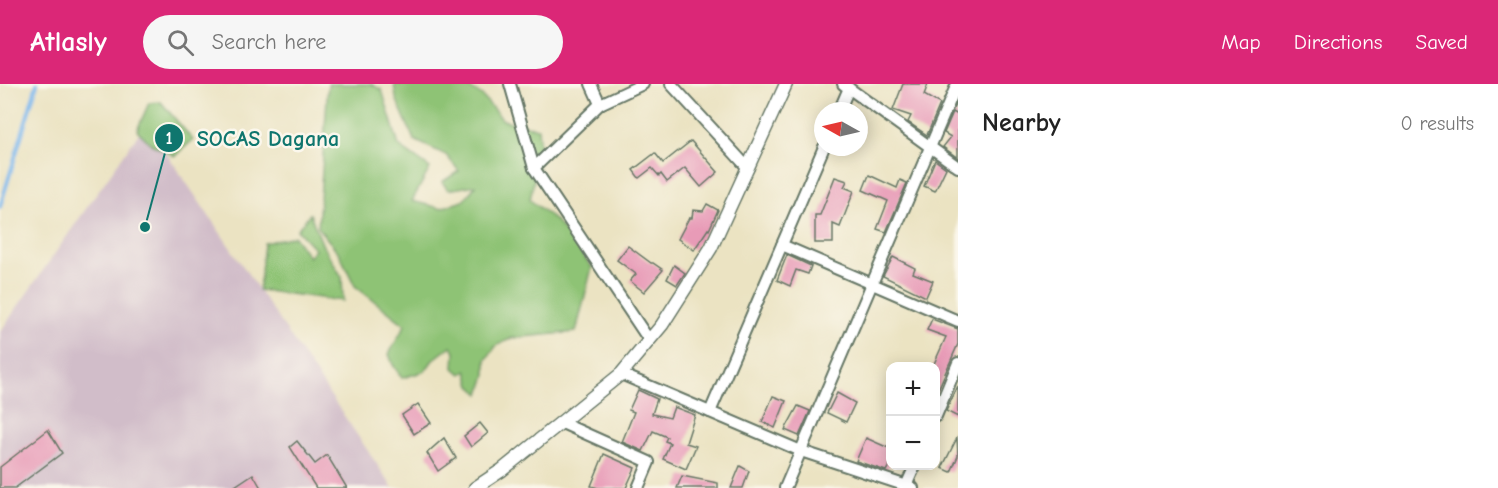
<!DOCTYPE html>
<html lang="en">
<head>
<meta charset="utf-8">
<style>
	body { margin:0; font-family:"Comic Neue",sans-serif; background:#f6f6f6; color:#222 }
	.controls { position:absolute; right:18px; bottom:18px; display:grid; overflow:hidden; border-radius:12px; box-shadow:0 3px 15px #0003 }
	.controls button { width:54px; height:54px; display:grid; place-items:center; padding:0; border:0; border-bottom:2px solid #e0e0e0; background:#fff; color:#222; font:30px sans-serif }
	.compass { position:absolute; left:814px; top:18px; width:54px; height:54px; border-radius:50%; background:#fff; box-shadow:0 3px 15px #0003; rotate:278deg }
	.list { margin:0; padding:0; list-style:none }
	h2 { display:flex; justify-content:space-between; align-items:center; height:78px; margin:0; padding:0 24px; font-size:26px }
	h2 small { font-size:20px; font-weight:400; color:#767676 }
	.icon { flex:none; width:33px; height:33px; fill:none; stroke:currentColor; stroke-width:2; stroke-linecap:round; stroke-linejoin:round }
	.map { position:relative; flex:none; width:958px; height:404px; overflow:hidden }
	header { display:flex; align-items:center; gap:36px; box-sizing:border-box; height:84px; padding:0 30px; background:#db2777; color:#fff }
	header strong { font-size:28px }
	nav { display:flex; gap:33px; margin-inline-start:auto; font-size:21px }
	.search { width:420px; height:54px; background:#f6f6f6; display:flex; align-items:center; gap:15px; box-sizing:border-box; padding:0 21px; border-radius:33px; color:#767676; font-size:22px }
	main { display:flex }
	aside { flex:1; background:#fff }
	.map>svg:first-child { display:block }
</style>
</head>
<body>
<header>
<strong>Atlasly</strong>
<div class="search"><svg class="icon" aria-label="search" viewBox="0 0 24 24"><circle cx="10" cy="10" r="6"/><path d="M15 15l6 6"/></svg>Search here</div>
<nav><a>Map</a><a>Directions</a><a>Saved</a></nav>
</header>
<main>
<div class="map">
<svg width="958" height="404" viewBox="0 0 958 404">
	<rect width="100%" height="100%" fill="#fbf7ec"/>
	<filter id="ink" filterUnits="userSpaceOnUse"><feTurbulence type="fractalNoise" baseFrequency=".0167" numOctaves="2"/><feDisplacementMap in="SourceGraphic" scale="12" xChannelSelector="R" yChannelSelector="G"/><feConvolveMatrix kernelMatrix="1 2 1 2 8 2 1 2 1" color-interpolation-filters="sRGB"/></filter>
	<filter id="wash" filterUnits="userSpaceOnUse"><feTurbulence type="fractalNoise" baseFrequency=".008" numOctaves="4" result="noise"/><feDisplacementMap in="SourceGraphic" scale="24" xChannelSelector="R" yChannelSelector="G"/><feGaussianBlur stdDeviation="1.35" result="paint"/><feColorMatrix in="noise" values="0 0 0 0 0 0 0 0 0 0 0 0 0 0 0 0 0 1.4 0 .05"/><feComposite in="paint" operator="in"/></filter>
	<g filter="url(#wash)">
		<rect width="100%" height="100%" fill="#ebe3c2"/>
		<polygon fill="#d1bdc9" points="146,39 393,404 0,404 0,248"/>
		<g fill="#8ec375" stroke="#568054" stroke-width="1.5">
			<polygon points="328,0 371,0 382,6 399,62 430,84 412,117 440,124 463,117 476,101 448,106 442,98 459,87 446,71 414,56 396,14 394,0 464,0 482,12 503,36 538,44 540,66 530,116 556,137 592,183 576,248 512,254 496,262 486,276 486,291 480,310 471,302 467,287 461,290 454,284 455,267 451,262 433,276 425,287 402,294 393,281 389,270 405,241 355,202 339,169 318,144"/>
			<polygon points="161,18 193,56 175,72 151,60 137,46 149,19"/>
			<polygon points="310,130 323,162 342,193 343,217 259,206 264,159 294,152 309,173 315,165 297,146"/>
		</g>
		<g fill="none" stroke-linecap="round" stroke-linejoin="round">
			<polyline stroke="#79b6ec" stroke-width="4" points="0,123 37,0"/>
		</g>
		<g id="blocks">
			<g fill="#e89bb7">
				<polygon points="903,0 928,0 924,11 940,20 927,51 908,38 911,32 893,26"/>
				<polygon points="953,28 958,31 958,74 943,63 951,53 944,49"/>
				<polygon points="691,57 718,88 701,103 685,84 667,98 661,90 659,92 652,84 639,94 633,86 655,69 663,79"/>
				<polygon points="935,76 946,84 935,107 924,102"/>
				<polygon points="869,91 897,104 900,96 907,99 886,148 877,145 888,117 863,106"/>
				<polygon points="835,93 847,97 844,103 854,107 840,143 833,140 833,159 815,159 815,131 820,131"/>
				<polygon points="707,120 718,126 709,146 708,145 694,166 678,155 689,134 692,134 693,126 703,127"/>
				<polygon points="628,162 651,179 653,179 663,186 644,208 630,197 636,190 617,176"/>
				<polygon points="787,171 811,182 808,190 796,186 790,202 777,196"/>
				<polygon points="893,173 915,184 913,189 933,197 926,213 883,192"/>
				<polygon points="674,181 685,189 677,201 667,195"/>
				<polygon points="932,235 958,245 958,260 936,310 936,282 933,282 946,253 927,246"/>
				<polygon points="958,302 958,333 946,327"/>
				<polygon points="638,306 657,315 652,330 670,334 674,323 695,331 686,359 696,362 686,385 663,375 670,359 665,357 667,353 653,347 643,367 622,358 634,328 629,326"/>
				<polygon points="837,309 855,319 846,338 827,329"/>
				<polygon points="773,312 786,317 775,344 762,338"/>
				<polygon points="418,320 431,339 414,350 402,331"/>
				<polygon points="798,322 810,327 799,352 785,346"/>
				<polygon points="480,339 488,349 471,363 464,352"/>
				<polygon points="48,346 62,369 15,404 0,404 0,383"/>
				<polygon points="444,354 456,374 438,387 427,369"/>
				<polygon points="866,354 891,365 891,378 886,387 856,377"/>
				<polygon points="957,354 958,372 951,388 942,384"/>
				<polygon points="297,357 315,380 327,371 347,404 316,404 290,363"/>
				<polygon points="604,370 635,384 626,404 598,404 591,402"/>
				<polygon points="740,382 749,387 743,404 731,404"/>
				<polygon points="253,390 261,404 232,404"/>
				<polygon points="682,392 718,399 718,404 677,404"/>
			</g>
		</g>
	</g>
	<g filter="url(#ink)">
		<use href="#blocks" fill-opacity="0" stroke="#676" stroke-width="1.5"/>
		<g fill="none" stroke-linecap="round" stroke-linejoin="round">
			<defs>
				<g id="minor">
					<polyline points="510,0 534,84 649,256"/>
					<polyline points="591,0 600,20"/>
					<polyline points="671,0 748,84"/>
					<polyline points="843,0 958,83"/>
					<polyline points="839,27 849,4"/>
					<polyline points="534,84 600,20 643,0"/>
					<polyline points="782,161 958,237"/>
					<polyline points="621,290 801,367 913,404"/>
					<polyline points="710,328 824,63"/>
					<polyline points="936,332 958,279"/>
					<polyline points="562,339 649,378 638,404"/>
					<polyline points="785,404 957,0"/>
					<polyline points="905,404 915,382"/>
				</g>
				<polyline id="tertiary" points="475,404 502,386 621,290 662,241 711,164 786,0"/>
			</defs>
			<use href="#minor" stroke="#676" stroke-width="14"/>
			<use href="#tertiary" stroke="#676" stroke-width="15"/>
			<use href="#minor" stroke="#fff" stroke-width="10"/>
			<use href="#tertiary" stroke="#fff" stroke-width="12"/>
		</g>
	</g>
	<path fill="none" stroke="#0f766e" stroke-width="2" d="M145 143L169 54"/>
	<g fill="#0f766e" stroke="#fbf7ec" stroke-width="2">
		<circle cx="145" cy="143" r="6"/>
		<circle cx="169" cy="54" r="15"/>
	</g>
	<g font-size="18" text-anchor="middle" font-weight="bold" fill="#fff">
		<text x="169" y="60">1</text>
	</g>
	<g font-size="22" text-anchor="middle" font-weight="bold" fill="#0f766e" stroke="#fbf7ec" stroke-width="5" stroke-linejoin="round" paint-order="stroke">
		<text x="268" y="62">SOCAS Dagana</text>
	</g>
</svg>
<div class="controls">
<button>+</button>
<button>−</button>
</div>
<svg class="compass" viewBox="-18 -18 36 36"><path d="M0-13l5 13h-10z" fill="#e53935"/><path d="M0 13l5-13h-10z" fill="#767676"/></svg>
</div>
<aside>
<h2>Nearby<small>0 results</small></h2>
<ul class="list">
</ul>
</aside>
</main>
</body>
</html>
